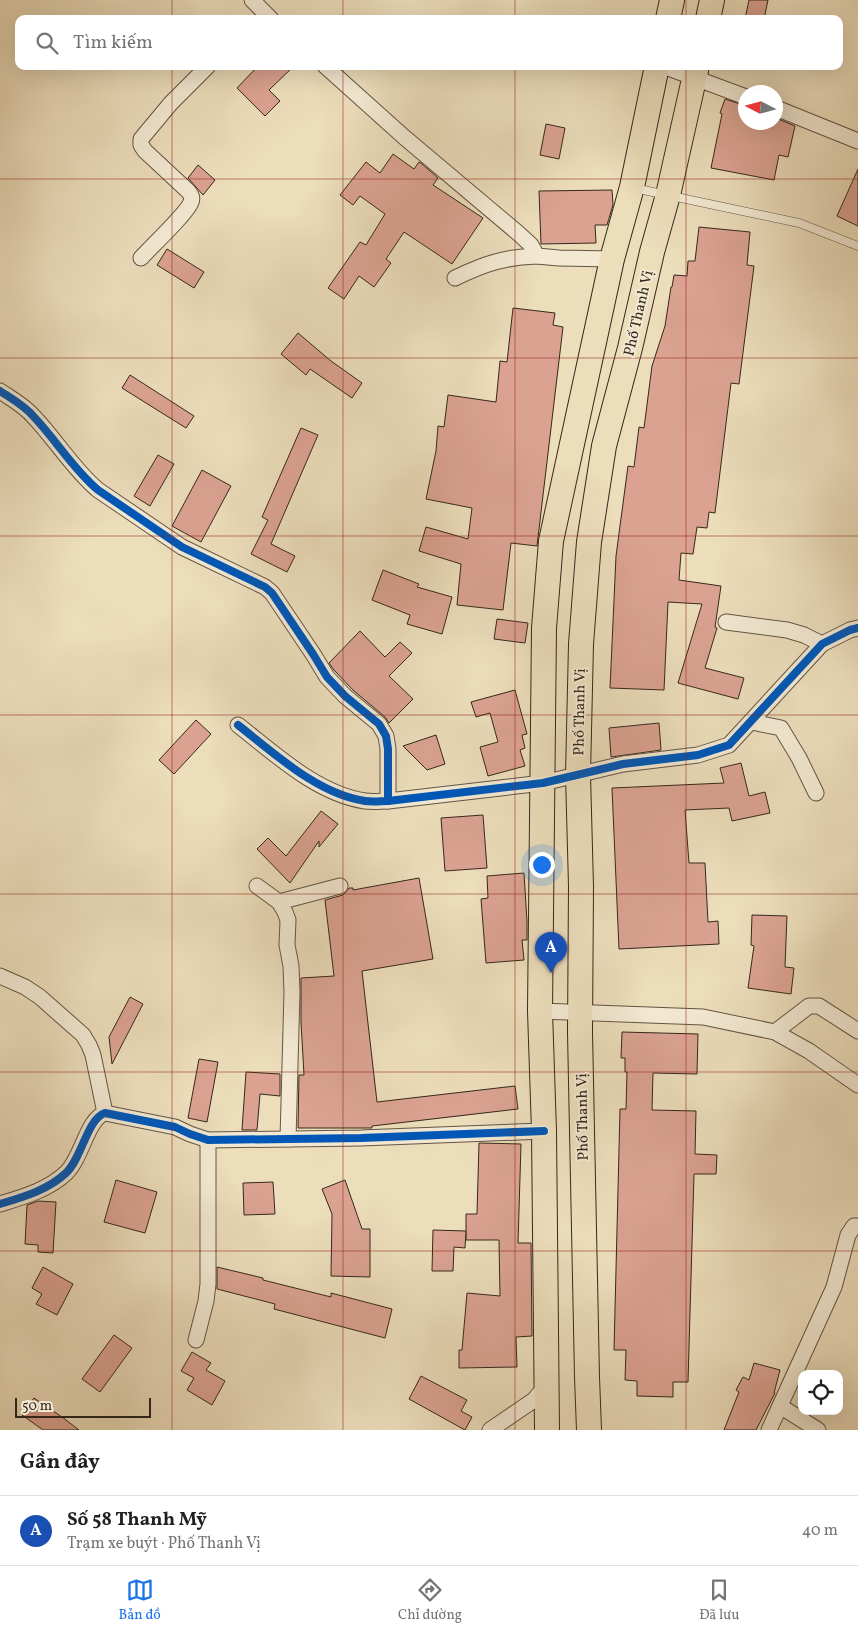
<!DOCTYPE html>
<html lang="vi">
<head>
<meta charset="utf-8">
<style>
	body { margin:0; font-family:Vollkorn,serif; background:#f2f2f2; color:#202124 }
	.controls { position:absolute; right:15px; bottom:15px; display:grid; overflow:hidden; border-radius:10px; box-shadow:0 5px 20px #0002 }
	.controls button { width:45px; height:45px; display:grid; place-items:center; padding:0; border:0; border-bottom:1px solid #e0e0e0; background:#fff; color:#202124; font:25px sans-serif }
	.compass { position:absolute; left:738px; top:85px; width:45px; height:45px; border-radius:50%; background:#fff; box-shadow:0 5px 20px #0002; rotate:276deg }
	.scale { position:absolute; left:15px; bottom:12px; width:136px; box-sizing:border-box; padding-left:5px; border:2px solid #35281b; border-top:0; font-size:14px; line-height:18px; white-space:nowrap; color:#35281b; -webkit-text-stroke:4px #f3e9d3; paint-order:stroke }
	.you { position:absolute; left:541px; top:864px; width:18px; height:18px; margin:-12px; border:4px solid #fff; border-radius:50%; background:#1a73e8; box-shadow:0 0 0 8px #1a73e833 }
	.badge { display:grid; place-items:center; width:32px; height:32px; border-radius:50%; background:#1a73e8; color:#fff; font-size:16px; font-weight:700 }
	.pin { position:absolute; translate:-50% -41px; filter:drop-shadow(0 1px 2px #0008) }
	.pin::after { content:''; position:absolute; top:26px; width:18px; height:15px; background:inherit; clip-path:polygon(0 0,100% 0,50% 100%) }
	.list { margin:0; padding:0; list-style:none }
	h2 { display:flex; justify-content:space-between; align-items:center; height:65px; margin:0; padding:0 20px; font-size:21px }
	h2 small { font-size:16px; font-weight:400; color:#757577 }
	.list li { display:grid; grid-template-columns:32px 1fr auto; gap:15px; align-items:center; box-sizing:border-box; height:70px; padding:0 20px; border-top:1px solid #e0e0e0 }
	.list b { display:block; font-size:19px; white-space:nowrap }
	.list p { margin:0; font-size:16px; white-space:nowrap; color:#757577 }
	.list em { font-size:16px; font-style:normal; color:#757577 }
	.icon { flex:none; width:28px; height:28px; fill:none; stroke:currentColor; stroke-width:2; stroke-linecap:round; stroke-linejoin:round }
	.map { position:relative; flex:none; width:858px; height:1430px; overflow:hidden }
	.search { position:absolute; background:#fff; box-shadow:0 5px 20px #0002; left:15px; right:15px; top:15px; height:55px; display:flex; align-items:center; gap:12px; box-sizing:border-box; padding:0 18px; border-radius:10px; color:#757577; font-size:19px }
	.sheet { height:135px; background:#fff }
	nav { display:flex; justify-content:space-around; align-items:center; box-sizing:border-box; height:70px; border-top:1px solid #e0e0e0; background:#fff; font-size:14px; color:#757577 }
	nav a { display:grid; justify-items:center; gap:2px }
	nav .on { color:#1a73e8 }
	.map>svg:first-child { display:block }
</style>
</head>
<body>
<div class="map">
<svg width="858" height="1430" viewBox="0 0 858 1430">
	<rect width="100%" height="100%" fill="#ecddbb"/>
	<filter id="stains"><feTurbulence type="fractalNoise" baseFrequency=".004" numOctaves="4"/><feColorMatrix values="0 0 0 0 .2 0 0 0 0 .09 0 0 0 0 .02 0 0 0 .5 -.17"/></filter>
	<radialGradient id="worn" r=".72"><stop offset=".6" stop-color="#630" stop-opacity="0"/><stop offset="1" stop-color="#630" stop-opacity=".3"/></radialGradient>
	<g fill="#dba292" stroke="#35281b">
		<polygon points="749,0 768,0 764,19 745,19"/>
		<polygon points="258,66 294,66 269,90 280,101 265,116 237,88"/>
		<polygon points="725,99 746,106 746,122 776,122 776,118 795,126 788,157 779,155 774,180 711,168 722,114 720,113"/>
		<polygon points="546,124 565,128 559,159 540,155"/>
		<polygon points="393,154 414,169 419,162 422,164 438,178 433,185 483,218 452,264 404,232 386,259 391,263 374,287 359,276 344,299 328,288 360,242 366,245 385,214 360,196 353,205 340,195 366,162 380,173"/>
		<polygon points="198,165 215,180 203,195 188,178"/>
		<polygon points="858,169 858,226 837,216"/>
		<polygon points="612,190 613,205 607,225 595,225 596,243 541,244 539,191"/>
		<polygon points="699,227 750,232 747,265 754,266 739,384 731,383 715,513 709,512 707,528 697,527 693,554 681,553 679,580 721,586 715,627 717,628 705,668 744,678 738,699 678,683 702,604 668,602 664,690 610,688 616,556 628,466 634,467 639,427 644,428 652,366 665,326 671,287 672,287 674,275 687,276 688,261 695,261"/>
		<polygon points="167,249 204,272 194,288 157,265"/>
		<polygon points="513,308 555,313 553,325 563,327 537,546 511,543 503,610 457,605 461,564 419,551 426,527 468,539 472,508 426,499 436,451 438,426 444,427 448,395 496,402 500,361 507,362"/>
		<polygon points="298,333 331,361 362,383 352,398 310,369 306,375 281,354"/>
		<polygon points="130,375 194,416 186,428 122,388"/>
		<polygon points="301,428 318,435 271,544 295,556 287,572 251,554 268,520 262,517"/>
		<polygon points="158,455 174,464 150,506 134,496"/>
		<polygon points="202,470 231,486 201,542 172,526"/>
		<polygon points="383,570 419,584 417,587 452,597 442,634 407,624 410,615 372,600"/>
		<polygon points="497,619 528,623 525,643 494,639"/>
		<polygon points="360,631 385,657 400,642 412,653 389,676 413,699 389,723 385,717 353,690 334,670 329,663"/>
		<polygon points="515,690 527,734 522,735 525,748 520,750 525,766 488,776 480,747 498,742 490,713 476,717 471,702"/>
		<polygon points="196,720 211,734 174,774 159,760"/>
		<polygon points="659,723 661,750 611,757 609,728"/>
		<polygon points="436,735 445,764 427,770 403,746"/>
		<polygon points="741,763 749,796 765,792 770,813 732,821 729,808 685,810 689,863 705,863 708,922 718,921 719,944 619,949 612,788 724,783 720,768"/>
		<polygon points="321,811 338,824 319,847 319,841 290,883 257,849 268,838 286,856"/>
		<polygon points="483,815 487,868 445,871 441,818"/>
		<polygon points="524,873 527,922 527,940 522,940 524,960 486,963 481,899 488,898 487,876"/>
		<polygon points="419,878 433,959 362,971 377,1102 515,1086 518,1109 372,1126 372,1128 298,1128 299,1075 304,1075 301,1022 301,978 334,976 325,900 343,895 349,888 353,888 353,890"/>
		<polygon points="752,915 787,916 785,967 794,968 791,994 748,988 754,946 751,945"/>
		<polygon points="130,997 143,1004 112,1064 109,1037"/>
		<polygon points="622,1032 698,1034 697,1074 653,1073 652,1110 696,1111 695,1154 717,1155 716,1174 694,1174 688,1382 673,1382 673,1397 637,1396 637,1381 625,1380 626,1350 614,1350 620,1109 626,1109 627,1072 625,1072 625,1058 621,1058"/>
		<polygon points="199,1059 218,1062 207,1122 188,1118"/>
		<polygon points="246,1072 280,1074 280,1096 260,1094 257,1130 242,1130"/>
		<polygon points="479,1143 521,1144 518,1243 531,1243 532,1336 516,1337 517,1367 459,1368 459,1350 462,1350 467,1293 500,1296 499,1240 466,1240 466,1214 477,1214"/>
		<polygon points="116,1180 157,1192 145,1233 104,1222"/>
		<polygon points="345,1180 362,1229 370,1229 370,1277 331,1276 332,1214 322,1189"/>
		<polygon points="273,1182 275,1214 244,1215 243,1183"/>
		<polygon points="38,1201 56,1202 53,1253 38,1252 38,1245 25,1244 27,1205"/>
		<polygon points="433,1230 466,1231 465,1248 454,1247 453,1271 432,1271"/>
		<polygon points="43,1267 73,1284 57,1315 36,1304 42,1294 32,1288"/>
		<polygon points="217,1267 263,1278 263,1280 331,1297 331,1293 392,1309 385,1338 274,1309 275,1304 217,1289"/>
		<polygon points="114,1335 132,1348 100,1392 82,1379"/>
		<polygon points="192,1352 211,1363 206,1370 225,1381 212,1405 187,1390 194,1378 181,1371"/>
		<polygon points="754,1363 780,1370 774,1393 775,1393 756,1430 724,1430 739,1392 736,1390 743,1377 749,1380"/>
		<polygon points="421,1376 467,1400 461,1411 472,1417 465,1430 409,1399"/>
		<polygon points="34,1398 62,1417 79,1430 43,1430 22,1415"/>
	</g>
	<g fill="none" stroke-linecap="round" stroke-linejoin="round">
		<defs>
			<polyline id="service" points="634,188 799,223 858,246"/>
			<g id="minor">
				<polyline points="252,0 271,19"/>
				<polyline points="325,66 404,137 518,233 531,245 537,256 559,258 612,259"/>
				<polyline points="663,66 746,97"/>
				<polyline points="776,108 858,141"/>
				<path d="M141,258C151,247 188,212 191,202C193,197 191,195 188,191L145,151L141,145V139L171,103L208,66"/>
				<path d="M455,278C484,264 504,257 537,256"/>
				<path d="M0,391C12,399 25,406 34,417C56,440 73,469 98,490L182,547L265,587L272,593L313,654L327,677L345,696L379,724L386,736L388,749V801"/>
				<polyline points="726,622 787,630 804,635 822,644"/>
				<polyline points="752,722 781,728 799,758 816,793"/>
				<path d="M238,725C274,753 317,794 365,801C373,802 381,801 388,801L543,783L623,764L698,755L729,745L822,644L850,630L858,628"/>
				<polyline points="257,886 279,902 285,912 288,920 287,945 291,966 292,992 288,1139"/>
				<polyline points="279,902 340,886"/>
				<polyline points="0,976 25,987 40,997 83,1035 89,1045 93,1055 105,1113"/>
				<polyline points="540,1011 703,1017 775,1032 809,1051 858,1085"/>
				<polyline points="775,1032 809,1006 819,1006 858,1031"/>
				<path d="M0,1204C23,1197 48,1190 66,1173C82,1158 87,1119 105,1113L175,1127L190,1134L208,1140L361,1138L544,1131"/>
				<polyline points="196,1340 206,1301 208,1284 208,1140"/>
				<polyline points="780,1406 818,1430"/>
				<polyline points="490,1430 534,1400 546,1386"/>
				<polyline points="769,1430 834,1287 848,1235 854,1226 858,1226"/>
			</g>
			<g id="primary">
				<polyline points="668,19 672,0"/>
				<polyline points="708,19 712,0"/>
				<polyline points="547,1430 544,1131 540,1011 544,628 551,541 612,259 632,187 657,66"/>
				<polyline points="589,1430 587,1377 580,1032 581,886 578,775 581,644 589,542 604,446 630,348 652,252 668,195 697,66"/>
			</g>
		</defs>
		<use href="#service" stroke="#635543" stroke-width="9"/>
		<use href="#minor" stroke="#635543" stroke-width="17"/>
		<use href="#primary" stroke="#35281b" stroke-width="26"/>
		<use href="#service" stroke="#f3e9d3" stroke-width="8"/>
		<use href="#minor" stroke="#f3e9d3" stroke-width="15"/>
		<use href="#primary" stroke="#ecddbb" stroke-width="24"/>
		<defs>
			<g id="cycleway">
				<path d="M0,391C12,399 25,406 34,417C56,440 73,469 98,490L182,547L265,587L272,593L313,654L327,677L345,696L379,724L386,736L388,749V801"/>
				<path d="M238,725C274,753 317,794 365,801C373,802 381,801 388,801L543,783L623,764L698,755L729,745L822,644L850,630L858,628"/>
				<path d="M0,1204C23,1197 48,1190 66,1173C82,1158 87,1119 105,1113L175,1127L190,1134L208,1140L361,1138L544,1131"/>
			</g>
		</defs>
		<use href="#cycleway" stroke="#f3e9d3" stroke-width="11"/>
		<use href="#cycleway" stroke="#0057b8" stroke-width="8"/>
	</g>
	<path fill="none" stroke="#8f2418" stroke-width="1" stroke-opacity="0.55" d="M172,0V19M343,0V19M515,0V19M686,0V19M172,66V1430M343,66V1430M515,66V1430M686,66V1430M0,179H858M0,358H858M0,536H858M0,715H858M0,894H858M0,1072H858M0,1251H858"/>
	<g text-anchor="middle" stroke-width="4" stroke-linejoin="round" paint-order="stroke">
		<g font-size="15" fill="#35281b" stroke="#f3e9d3">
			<text transform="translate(638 313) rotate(-77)" y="5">Phố Thanh Vị</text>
			<text transform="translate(579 712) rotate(-89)" y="5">Phố Thanh Vị</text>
			<text transform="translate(582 1117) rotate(-91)" y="5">Phố Thanh Vị</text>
		</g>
	</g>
	<rect width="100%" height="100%" filter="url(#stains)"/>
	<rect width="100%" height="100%" fill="url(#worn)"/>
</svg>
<div class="controls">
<button><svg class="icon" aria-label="locate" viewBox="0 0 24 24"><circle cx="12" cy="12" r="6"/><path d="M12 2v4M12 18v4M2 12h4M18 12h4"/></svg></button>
</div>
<svg class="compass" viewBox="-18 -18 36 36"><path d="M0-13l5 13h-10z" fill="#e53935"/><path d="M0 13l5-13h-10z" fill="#757577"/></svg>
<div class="scale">50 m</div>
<div class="you"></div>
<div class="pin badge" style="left:551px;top:973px;background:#1a4fb4">A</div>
<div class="search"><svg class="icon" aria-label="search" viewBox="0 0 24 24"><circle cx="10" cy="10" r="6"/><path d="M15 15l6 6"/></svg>Tìm kiếm</div>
</div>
<section class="sheet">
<h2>Gần đây<small></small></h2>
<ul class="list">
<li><span class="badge" style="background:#1a4fb4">A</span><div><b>Số 58 Thanh Mỹ</b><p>Trạm xe buýt · Phố Thanh Vị</p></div><em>40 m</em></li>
</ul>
</section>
<nav>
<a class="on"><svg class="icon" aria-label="map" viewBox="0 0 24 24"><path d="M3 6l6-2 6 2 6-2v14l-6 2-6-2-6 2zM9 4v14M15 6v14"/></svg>Bản đồ</a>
<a><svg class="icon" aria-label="directions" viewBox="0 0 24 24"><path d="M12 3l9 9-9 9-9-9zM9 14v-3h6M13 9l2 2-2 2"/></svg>Chỉ đường</a>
<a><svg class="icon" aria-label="saved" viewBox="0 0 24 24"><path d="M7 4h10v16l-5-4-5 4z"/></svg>Đã lưu</a>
</nav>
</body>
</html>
